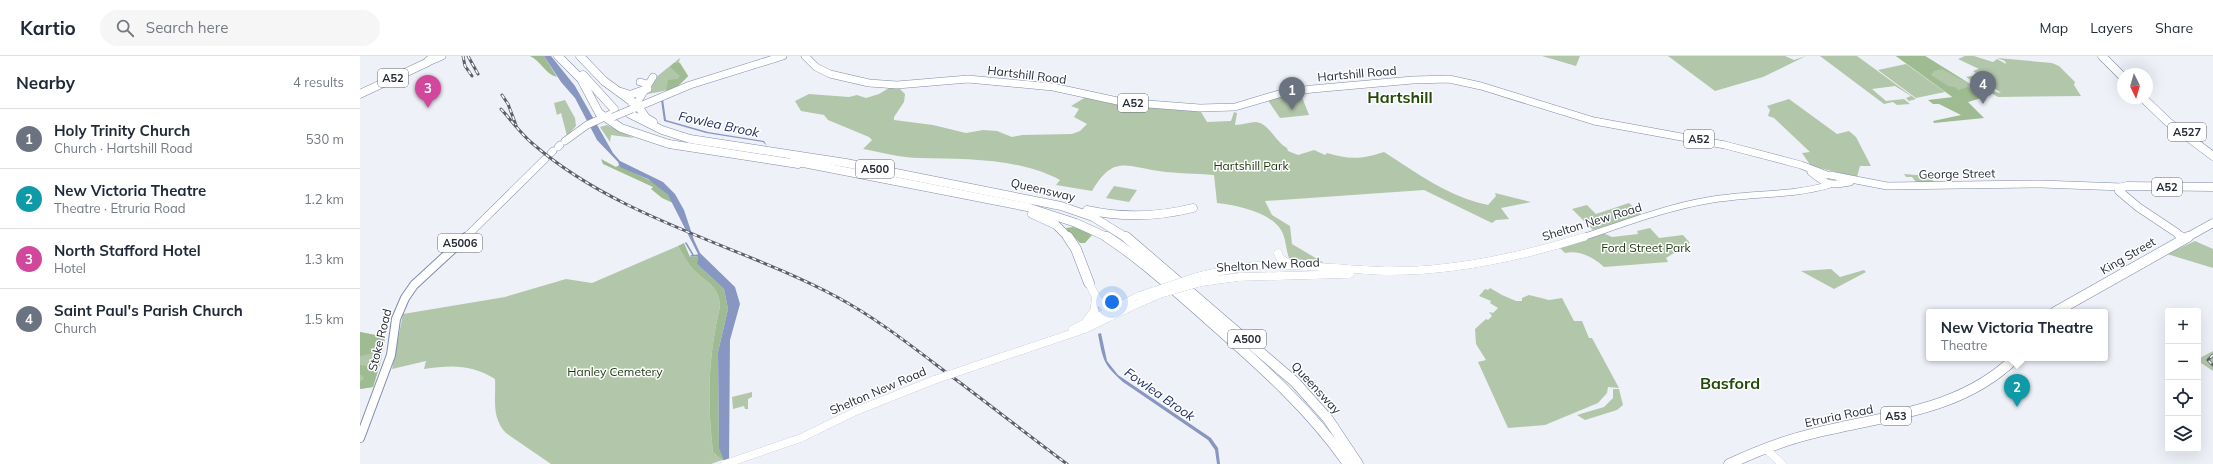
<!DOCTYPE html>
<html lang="en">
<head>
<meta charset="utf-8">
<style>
	body { margin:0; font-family:Mulish,sans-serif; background:#f6f6f7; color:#1f2937 }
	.controls { position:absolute; right:12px; bottom:12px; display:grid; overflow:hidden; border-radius:4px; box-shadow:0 4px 16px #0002 }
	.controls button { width:36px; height:36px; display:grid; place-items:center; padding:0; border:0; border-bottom:1px solid #e0e1e3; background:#fff; color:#1f2937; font:20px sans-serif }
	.compass { position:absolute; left:1757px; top:12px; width:36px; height:36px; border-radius:50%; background:#fff; box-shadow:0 4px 16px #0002; rotate:175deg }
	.you { position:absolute; left:752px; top:246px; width:14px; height:14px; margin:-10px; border:3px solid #fff; border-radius:50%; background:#1a73e8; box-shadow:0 0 0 6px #1a73e833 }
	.badge { display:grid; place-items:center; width:26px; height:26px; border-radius:50%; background:#4d8b2b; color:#fff; font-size:13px; font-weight:700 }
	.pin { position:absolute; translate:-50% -33px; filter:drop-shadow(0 1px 2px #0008) }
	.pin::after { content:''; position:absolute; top:21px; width:14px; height:12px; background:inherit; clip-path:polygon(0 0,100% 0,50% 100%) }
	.popup { position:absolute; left:1566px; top:253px; width:182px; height:52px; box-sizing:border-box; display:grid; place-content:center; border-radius:4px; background:#fff; filter:drop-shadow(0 1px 3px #0005); font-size:13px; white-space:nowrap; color:#747a83 }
	.popup b { font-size:15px; color:#1f2937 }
	.popup::after { content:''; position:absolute; left:50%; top:100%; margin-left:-8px; border:8px solid transparent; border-top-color:#fff }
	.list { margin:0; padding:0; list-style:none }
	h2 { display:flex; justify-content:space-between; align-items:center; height:52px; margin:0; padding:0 16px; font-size:17px }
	h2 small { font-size:13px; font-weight:400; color:#747a83 }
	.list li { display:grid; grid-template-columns:26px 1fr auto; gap:12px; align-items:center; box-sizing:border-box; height:60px; padding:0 16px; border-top:1px solid #e0e1e3 }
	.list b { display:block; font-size:15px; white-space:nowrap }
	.list p { margin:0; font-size:13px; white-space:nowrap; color:#747a83 }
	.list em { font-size:13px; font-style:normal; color:#747a83 }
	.icon { flex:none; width:22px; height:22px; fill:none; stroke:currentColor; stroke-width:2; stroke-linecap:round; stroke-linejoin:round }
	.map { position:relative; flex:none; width:1853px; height:408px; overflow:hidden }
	header { display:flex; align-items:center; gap:24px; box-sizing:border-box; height:56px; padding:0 20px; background:#fff; border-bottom:1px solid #e0e1e3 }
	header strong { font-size:19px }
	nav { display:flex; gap:22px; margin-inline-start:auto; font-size:14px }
	.search { width:280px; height:36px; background:#f6f6f7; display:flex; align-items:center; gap:10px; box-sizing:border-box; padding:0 14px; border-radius:22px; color:#747a83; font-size:15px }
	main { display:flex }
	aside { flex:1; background:#fff }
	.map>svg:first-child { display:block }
</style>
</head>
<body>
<header>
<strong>Kartio</strong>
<div class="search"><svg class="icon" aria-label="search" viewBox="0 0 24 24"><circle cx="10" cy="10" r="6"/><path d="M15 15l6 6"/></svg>Search here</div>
<nav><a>Map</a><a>Layers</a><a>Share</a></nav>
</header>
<main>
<aside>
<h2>Nearby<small>4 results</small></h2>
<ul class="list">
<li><span class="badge" style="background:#6b7280">1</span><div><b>Holy Trinity Church</b><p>Church · Hartshill Road</p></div><em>530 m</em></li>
<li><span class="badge" style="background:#0f9aa8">2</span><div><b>New Victoria Theatre</b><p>Theatre · Etruria Road</p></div><em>1.2 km</em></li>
<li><span class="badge" style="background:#d1479c">3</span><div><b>North Stafford Hotel</b><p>Hotel</p></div><em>1.3 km</em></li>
<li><span class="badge" style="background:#6b7280">4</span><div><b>Saint Paul's Parish Church</b><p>Church</p></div><em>1.5 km</em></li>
</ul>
</aside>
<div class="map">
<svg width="1853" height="408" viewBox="0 0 1853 408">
	<rect width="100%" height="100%" fill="#eef1f8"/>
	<g fill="#b2c6aa">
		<polygon points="1182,0 1220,0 1216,10"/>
		<polygon points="1308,0 1425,0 1434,4 1446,0 1403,21 1355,35"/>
		<polygon points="1460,0 1497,0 1556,43 1549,45 1546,42 1551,40 1535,30 1512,33 1526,45 1544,43 1550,48 1537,49 1533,46 1524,48"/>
		<polygon points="1536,0 1565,0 1629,40 1599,46"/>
		<polygon points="1605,0 1614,0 1633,6 1637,3 1646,8 1645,5 1637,2 1692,7 1699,10 1715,26 1714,29 1721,40 1638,41 1606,21 1612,20 1635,36 1641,37 1632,30 1634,29 1613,15 1630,9 1619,13 1598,3"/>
		<path d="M320,2L319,6L328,20C317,34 304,35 287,38L295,22Z"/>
		<polygon points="1546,8 1585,36 1556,42 1518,14"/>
		<path d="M538,31L545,38L544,46L534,61V64L573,69L606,77L623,74L637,75L652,81L662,79L712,78L720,75L727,68L714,61L719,53L711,50L726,41L831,53L841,56L847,66L871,65L874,56L877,57L875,69C882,69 890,66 896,66C909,67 916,87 927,92L928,95L938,99L954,94L965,99L967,97C989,104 1003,103 1024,96C1057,117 1089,141 1128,149L1136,140L1135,137L1171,146L1141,152L1149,163L1136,164L1132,167L1064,134L905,145L912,159L930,170L932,188L964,207L929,202C926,194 926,185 923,178C915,157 877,149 857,147L854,119C836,117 817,118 799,115C765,110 753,99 732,135L696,129L700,124C659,102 606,103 560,102C541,102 521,96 503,93L512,84L509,81L468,64L464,59L441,55L435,45L449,38L489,41L497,39L506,42L519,38L529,32Z"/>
		<polygon points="940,36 949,59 920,62 907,43"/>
		<polygon points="1429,43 1477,78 1489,75 1496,81 1511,110 1500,110 1497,121 1451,110 1442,97 1450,96 1414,62 1408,60 1410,54 1407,50"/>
		<polygon points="205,44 215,62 216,70 207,80 201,57 197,59 194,47"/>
		<polygon points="247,69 274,82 251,79 250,86 240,71"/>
		<polygon points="1544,118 1569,120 1574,126 1556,126 1552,121 1546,121"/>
		<polygon points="754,130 777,134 769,146 746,142"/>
		<polygon points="1269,147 1282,159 1233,174 1212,153 1227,149 1236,158"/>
		<path d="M1290,172L1299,182L1323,179L1330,187L1314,193V197L1306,202L1308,206L1244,211C1233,201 1220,194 1205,197L1200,192L1243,177L1252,181L1278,178L1277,175Z"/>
		<polygon points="1835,185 1853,193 1853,212 1807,198"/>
		<path d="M318,190C322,197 326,205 332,212C344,226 359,228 360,250C348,304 347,341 353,396L362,404L351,408H191L146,377C131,361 136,343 135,323C111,308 91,309 64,313L66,305L32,313L43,258L145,241L206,223L232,227Z"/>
		<polygon points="1471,213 1480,221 1504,214 1506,216 1474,233 1441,215"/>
		<polygon points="1130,232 1142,239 1156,245 1162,245 1162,242 1169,239 1189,244 1202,242 1214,265 1222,265 1229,282 1232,282 1259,332 1248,331 1247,337 1238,347 1185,369 1148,372 1118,306 1126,304 1116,288 1115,273 1126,263 1128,264 1132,260 1129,256 1133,257 1138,252 1130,247 1131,245 1119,240 1125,233 1128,234"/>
		<polygon points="0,276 25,281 21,305 13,331 0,333"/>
		<polygon points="1853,295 1853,315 1838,305 1838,303"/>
		<polygon points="1253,333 1259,333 1263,349 1257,354 1225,364 1217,359 1244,351 1253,342"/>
		<polygon points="392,336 392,341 388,343 388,353 385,353 384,350 373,353 372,341"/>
	</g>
	<g fill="#9ebb92">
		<path d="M170,0H184L197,21C185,18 181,5 170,0Z"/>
		<polygon points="1536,0 1565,0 1612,29 1582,13 1574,15 1571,19 1588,30 1595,31 1598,34 1608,31 1625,41 1608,46 1624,62 1574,67 1573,65 1601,59 1579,48 1573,48 1568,44 1593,41"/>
		<polygon points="314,7 320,7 328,20 318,30 306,35 308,24 318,23 320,20 310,11"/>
		<polygon points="241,103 256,111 259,109 293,126 308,139 313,147 302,142 291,133 293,131 243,108"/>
		<polygon points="713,171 725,174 732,179 725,187 720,187 707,174 706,172"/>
		<path d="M324,187L330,201L338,200L337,208L364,233L368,253L358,296L359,393L365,404H362L353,396C347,341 348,304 360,250C359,228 344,226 332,212C326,205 322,197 318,190Z"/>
		<polygon points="0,276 25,281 23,295 0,300"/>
		<polygon points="0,309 19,311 13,331 0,333 0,326 4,322 0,318"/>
	</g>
	<g fill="#8897c1">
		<polygon points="184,0 191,0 215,30 253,97 260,105 303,126 315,138 324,154 334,184 340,197 375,231 380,248 370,284 369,408 366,408 359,393 358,296 368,253 364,233 337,208 338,198 308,139 288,123 260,111 258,106 237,84 215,42 201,26"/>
		<polygon points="303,43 306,64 348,76 404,85 407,90 403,86 346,77 304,65 301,44"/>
		<path d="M741,277L747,305L758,319L851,382L858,392L860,408H857L855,394L848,384L763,326C743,308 743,304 738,278Z"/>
	</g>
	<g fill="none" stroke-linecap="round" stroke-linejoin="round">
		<g stroke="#8897c1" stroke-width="1.5">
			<polyline points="326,187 333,199"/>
			<polyline points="331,200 340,199"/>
		</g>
		<defs>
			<path id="secondary-far1" d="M1221,182C1263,168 1307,151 1350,144C1390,137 1431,140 1469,129"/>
			<g id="secondary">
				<polyline points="918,197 920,202 931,209"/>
				<path d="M836,221C860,215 883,210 907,209C947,208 986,214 1025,215C1093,216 1160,201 1224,181"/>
				<polyline points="842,226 879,221 990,218"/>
				<polyline points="729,227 736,241 750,258"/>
				<polyline points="727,264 734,255 736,241"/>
				<polyline points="713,273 779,240"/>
				<polyline points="615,310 725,273 777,248"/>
				<polyline points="1406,393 1422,408"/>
				<polyline points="365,408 441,382 496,355 574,324"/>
			</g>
			<g id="primary-far1">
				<polyline points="445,0 456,11 470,18 509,27 537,29 608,23 693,31 762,46 840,52 875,51 922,37 952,33 1053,24 1089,23 1121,30 1234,65 1365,89 1441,109 1467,119"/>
				<polyline points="68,6 82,0"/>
				<polyline points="280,26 287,28 288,32"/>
				<polyline points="272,49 278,45 293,21"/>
				<polyline points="273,53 330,29 423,0"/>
				<polyline points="205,85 227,69 251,58"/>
				<polyline points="198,91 200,89"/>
				<polyline points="191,97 193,95"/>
				<path d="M1451,116C1467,129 1469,130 1490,126"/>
				<polyline points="1470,119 1527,130 1681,128 1762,131"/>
				<polyline points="105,182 185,103"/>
			</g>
			<polyline id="primary" points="0,382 31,299 36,263 45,242 54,229 106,181"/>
			<g id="highway-far1">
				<polyline points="198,0 221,23 239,57 261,72 309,88 438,108"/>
				<polyline points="220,0 244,25 278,50 286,62 293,66"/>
				<polyline points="1742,0 1763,21"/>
				<polyline points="223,19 254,53"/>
				<polyline points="261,36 270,39 287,33"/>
				<polyline points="0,38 66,7 74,0"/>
				<polyline points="1783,42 1808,66 1853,100"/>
				<polyline points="270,58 302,74 330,83 486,107 701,150 733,161 767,182"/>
				<polyline points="433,105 667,151 716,167 749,182"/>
				<path d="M727,154C763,162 797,161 833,152"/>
				<polyline points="672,158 696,169 709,182"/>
				<polyline points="1821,182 1817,177 1778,151 1759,135 1759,132 1767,130 1853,131"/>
				<polyline points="1826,182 1853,167"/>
			</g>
			<g id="highway">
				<polyline points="708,181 716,193 729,227"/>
				<path d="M747,181C781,203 811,231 842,258C895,305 947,349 988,408"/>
				<polyline points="766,181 935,326 968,363 998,408"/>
				<polyline points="1821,181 1821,184"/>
				<polyline points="1695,256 1828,181"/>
				<path d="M1369,408C1397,395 1425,384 1455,377C1524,360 1602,355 1655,302"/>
			</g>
		</defs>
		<use href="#secondary-far1" stroke="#808cac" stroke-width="7"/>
		<use href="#secondary" stroke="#808cac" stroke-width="8"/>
		<use href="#primary-far1" stroke="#808cac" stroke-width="8"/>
		<use href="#primary" stroke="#808cac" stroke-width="10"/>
		<use href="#highway-far1" stroke="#808cac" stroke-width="9"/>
		<use href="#highway" stroke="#808cac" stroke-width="11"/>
		<use href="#secondary-far1" stroke="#fff" stroke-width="6"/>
		<use href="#secondary" stroke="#fff" stroke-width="8"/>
		<use href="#primary-far1" stroke="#fff" stroke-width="7"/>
		<use href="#primary" stroke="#fff" stroke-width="8"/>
		<use href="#highway-far1" stroke="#fff" stroke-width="8"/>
		<use href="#highway" stroke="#fff" stroke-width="10"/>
		<defs>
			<g id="rail">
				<polyline points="103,0 105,10 112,20"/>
				<polyline points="108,0 118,18"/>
				<polyline points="142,39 148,48 156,69"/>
				<path d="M141,53C151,64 161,78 173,88C260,163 377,188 477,241C518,263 554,292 591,320C630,349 668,379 707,408"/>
				<polyline points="1853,299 1848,304 1853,309"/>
			</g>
		</defs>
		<use href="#rail" stroke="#5c606b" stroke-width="3"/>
		<use href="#rail" stroke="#fff" stroke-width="1.5" stroke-dasharray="4" stroke-linecap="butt"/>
		<defs>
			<g id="secondary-bridge">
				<polyline points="779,240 836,221"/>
				<polyline points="777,248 800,238 842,226"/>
				<polyline points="574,324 615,310"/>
			</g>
			<polyline id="primary-bridge" points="253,61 272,53"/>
		</defs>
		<use href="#secondary-bridge" stroke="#808cac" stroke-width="8" stroke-linecap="butt"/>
		<use href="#primary-bridge" stroke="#808cac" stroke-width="8" stroke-linecap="butt"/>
		<use href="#secondary-bridge" stroke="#fff" stroke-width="8"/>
		<use href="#primary-bridge" stroke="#fff" stroke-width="7"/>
	</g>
	<g text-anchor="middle" stroke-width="3" stroke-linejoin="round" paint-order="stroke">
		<g fill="#fff" stroke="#666a73" stroke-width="1">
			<rect x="18" y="13" width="30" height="18" rx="3"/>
			<rect x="758" y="38" width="30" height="18" rx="3"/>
			<rect x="1808" y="67" width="38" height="18" rx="3"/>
			<rect x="1324" y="74" width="30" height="18" rx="3"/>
			<rect x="496" y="104" width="38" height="18" rx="3"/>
			<rect x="1792" y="122" width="30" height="18" rx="3"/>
			<rect x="78" y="178" width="44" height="18" rx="3"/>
			<rect x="868" y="274" width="38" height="18" rx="3"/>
			<rect x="1521" y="351" width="30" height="18" rx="3"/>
		</g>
		<g font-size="11" font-weight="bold" fill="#252a37">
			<text x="33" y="26">A52</text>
			<text x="773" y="51">A52</text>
			<text x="1827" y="80">A527</text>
			<text x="1339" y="87">A52</text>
			<text x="515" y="117">A500</text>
			<text x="1807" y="135">A52</text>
			<text x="100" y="191">A5006</text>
			<text x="887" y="287">A500</text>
			<text x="1536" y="364">A53</text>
		</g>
		<g font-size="12" fill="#252a37" stroke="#fff">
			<text transform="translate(997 18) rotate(-5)" y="4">Hartshill Road</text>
			<text transform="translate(667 19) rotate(7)" y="4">Hartshill Road</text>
			<text transform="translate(1597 118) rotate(-1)" y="4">George Street</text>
			<text transform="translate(683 134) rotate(13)" y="4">Queensway</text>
			<text transform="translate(1232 166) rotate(-17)" y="4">Shelton New Road</text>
			<text transform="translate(1768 200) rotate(-30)" y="4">King Street</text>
			<text transform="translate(908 209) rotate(-3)" y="4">Shelton New Road</text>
			<text transform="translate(20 284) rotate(-76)" y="4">Stoke Road</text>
			<text transform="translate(956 332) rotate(47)" y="4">Queensway</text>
			<text transform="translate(518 335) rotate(-23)" y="4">Shelton New Road</text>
			<text transform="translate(1479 360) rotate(-12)" y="4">Etruria Road</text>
		</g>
		<g font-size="12" fill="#1a360a" stroke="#fff">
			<text x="891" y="114">Hartshill Park</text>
			<text x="1286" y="196">Ford Street Park</text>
			<text x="255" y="320">Hanley Cemetery</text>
		</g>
		<g font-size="13" font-style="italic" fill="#1c2a5f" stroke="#fff">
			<text transform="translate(359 68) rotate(12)" y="5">Fowlea Brook</text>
			<text transform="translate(800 338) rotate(35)" y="5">Fowlea Brook</text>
		</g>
		<g font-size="16" font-weight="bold" fill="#234a0b" stroke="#fff">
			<text x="1040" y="47">Hartshill</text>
			<text x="1370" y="333">Basford</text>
		</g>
	</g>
</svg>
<div class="controls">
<button>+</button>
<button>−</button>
<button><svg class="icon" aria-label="locate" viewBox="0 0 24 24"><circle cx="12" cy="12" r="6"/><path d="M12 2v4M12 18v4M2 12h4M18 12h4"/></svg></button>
<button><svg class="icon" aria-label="layers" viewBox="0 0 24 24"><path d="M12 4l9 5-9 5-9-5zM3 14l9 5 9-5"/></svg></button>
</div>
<svg class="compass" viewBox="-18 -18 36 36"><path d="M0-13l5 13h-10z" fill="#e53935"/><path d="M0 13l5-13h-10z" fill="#747a83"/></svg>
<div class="you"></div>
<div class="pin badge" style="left:932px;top:54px;background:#6b7280">1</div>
<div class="pin badge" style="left:1657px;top:351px;background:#0f9aa8">2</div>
<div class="popup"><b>New Victoria Theatre</b>Theatre</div>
<div class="pin badge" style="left:68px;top:52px;background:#d1479c">3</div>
<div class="pin badge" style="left:1623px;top:48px;background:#6b7280">4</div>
</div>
</main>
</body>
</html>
